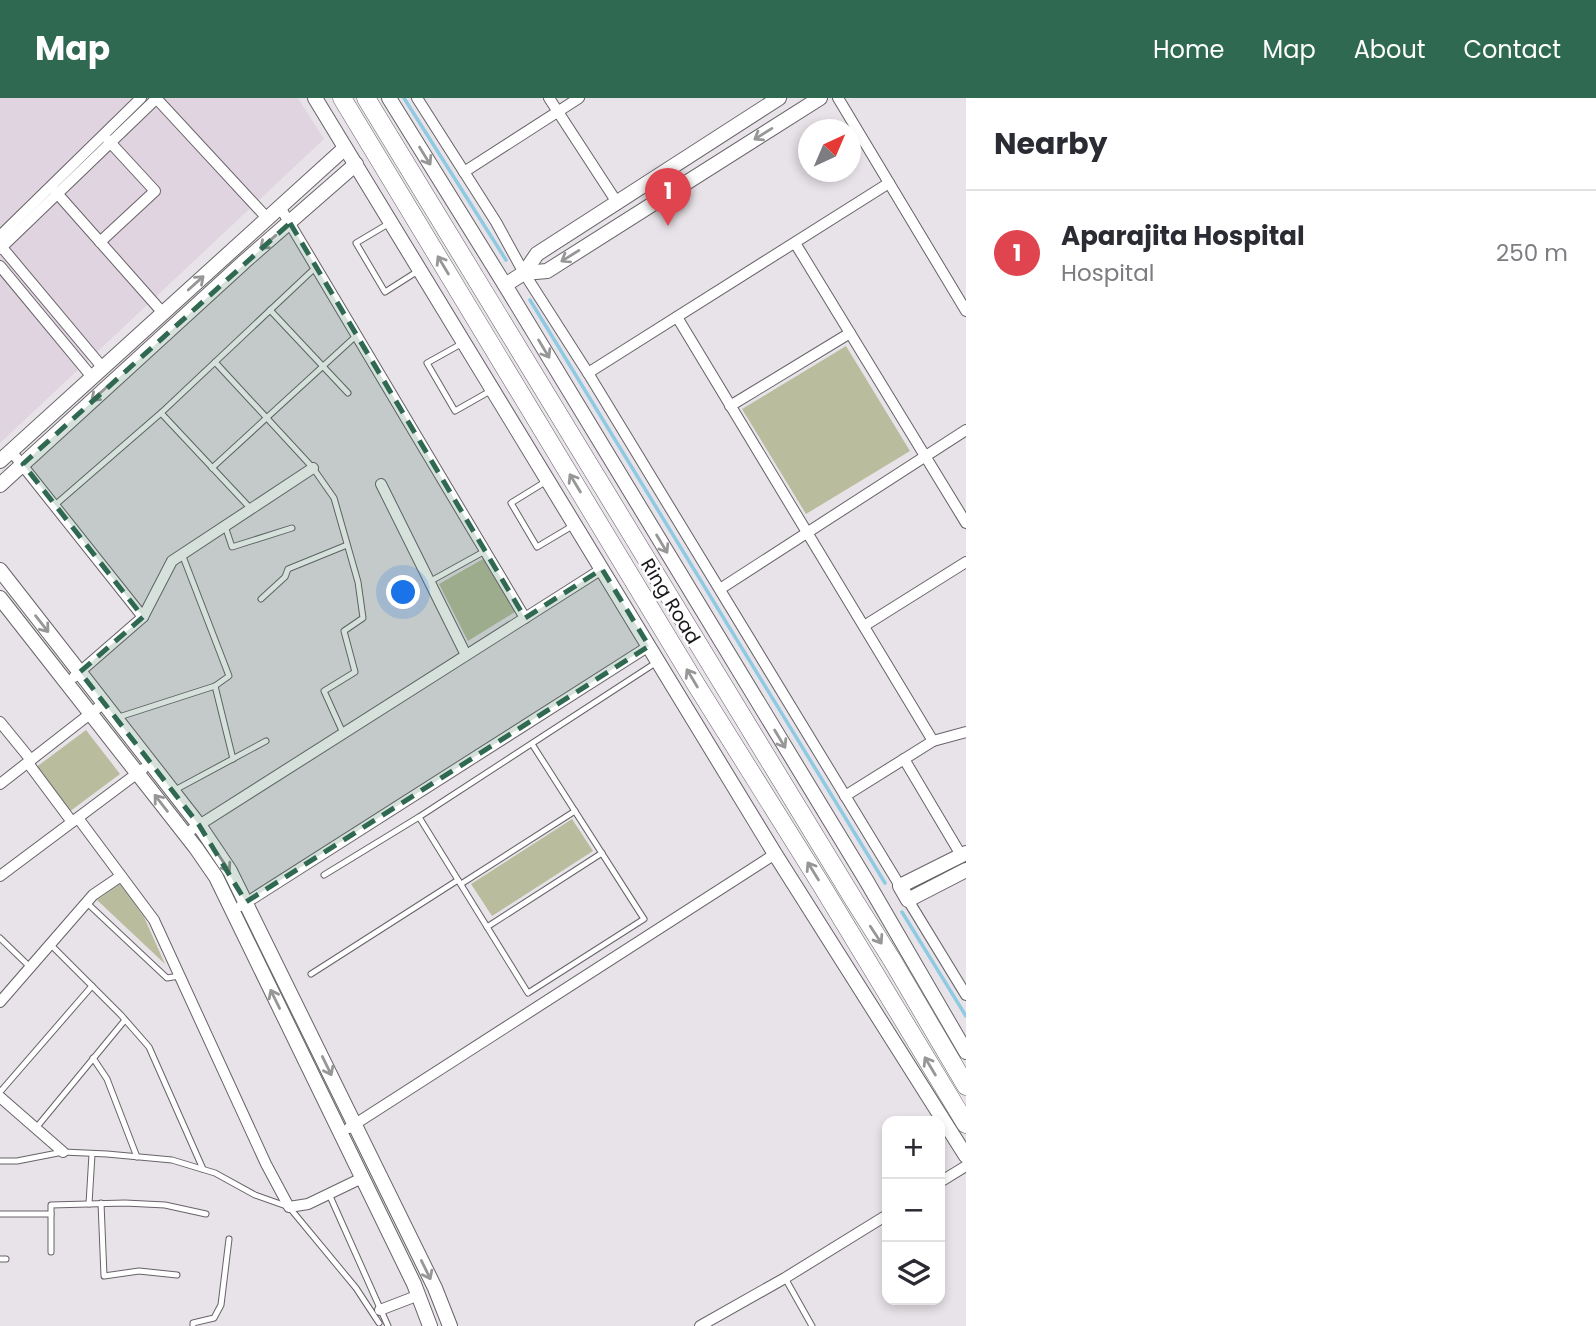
<!DOCTYPE html>
<html lang="en">
<head>
<meta charset="utf-8">
<style>
	body { margin:0; font-family:Poppins,sans-serif; background:#f7f7f7; color:#2b2b33 }
	.controls { position:absolute; right:21px; bottom:21px; display:grid; overflow:hidden; border-radius:14px; box-shadow:0 4px 10px #0003 }
	.controls button { width:63px; height:63px; display:grid; place-items:center; padding:0; border:0; border-bottom:2px solid #e1e1e2; background:#fff; color:#2b2b33; font:35px sans-serif }
	.compass { position:absolute; left:798px; top:21px; width:63px; height:63px; border-radius:50%; background:#fff; box-shadow:0 4px 10px #0003; rotate:44deg }
	.you { position:absolute; left:404px; top:495px; width:24px; height:24px; margin:-18px; border:5px solid #fff; border-radius:50%; background:#1a73e8; box-shadow:0 0 0 10px #1a73e833 }
	.badge { display:grid; place-items:center; width:46px; height:46px; border-radius:50%; background:#306952; color:#fff; font-size:23px; font-weight:700 }
	.pin { position:absolute; translate:-50% -58px; filter:drop-shadow(0 2px 4px #0008) }
	.pin::after { content:''; position:absolute; top:37px; width:24px; height:21px; background:inherit; clip-path:polygon(0 0,100% 0,50% 100%) }
	.list { margin:0; padding:0; list-style:none }
	h2 { display:flex; justify-content:space-between; align-items:center; height:91px; margin:0; padding:0 28px; font-size:30px }
	h2 small { font-size:23px; font-weight:400; color:#7c7c81 }
	.list li { display:grid; grid-template-columns:46px 1fr auto; gap:21px; align-items:center; box-sizing:border-box; height:126px; padding:0 28px; border-top:2px solid #e1e1e2 }
	.list b { display:block; font-size:26px; white-space:nowrap }
	.list p { margin:0; font-size:23px; white-space:nowrap; color:#7c7c81 }
	.list em { font-size:23px; font-style:normal; color:#7c7c81 }
	.icon { flex:none; width:38px; height:38px; fill:none; stroke:currentColor; stroke-width:2; stroke-linecap:round; stroke-linejoin:round }
	.map { position:relative; flex:none; width:966px; height:1228px; overflow:hidden }
	header { display:flex; align-items:center; gap:42px; box-sizing:border-box; height:98px; padding:0 35px; background:#306952; color:#fff }
	header strong { font-size:33px }
	nav { display:flex; gap:38px; margin-inline-start:auto; font-size:24px }
	main { display:flex }
	aside { flex:1; background:#fff }
	.map>svg:first-child { display:block }
</style>
</head>
<body>
<header>
<strong>Map</strong>
<nav><a>Home</a><a>Map</a><a>About</a><a>Contact</a></nav>
</header>
<main>
<div class="map">
<svg width="966" height="1228" viewBox="0 0 966 1228">
	<rect width="100%" height="100%" fill="#e8e3e8"/>
	<polygon fill="#dfd4e0" points="0,0 298,0 324,41 0,345"/>
	<g fill="#b9bd9e">
		<polygon points="846,248 910,353 806,416 742,311"/>
		<polygon points="483,461 515,514 468,543 439,486"/>
		<polygon points="86,632 120,676 69,714 35,670"/>
		<polygon points="572,721 593,753 492,818 471,786"/>
		<polygon points="120,786 144,819 165,866 97,802"/>
	</g>
	<g fill="none" stroke-linecap="round" stroke-linejoin="round">
		<g stroke="#8fcae3" stroke-width="3.5">
			<polyline points="404,0 506,162"/>
			<polyline points="530,202 885,785"/>
			<polyline points="902,814 966,918"/>
		</g>
		<defs>
			<g id="service">
				<polyline points="388,126 356,145 385,194 418,173"/>
				<polyline points="270,212 348,295"/>
				<polyline points="461,246 427,265 455,313 492,292"/>
				<polyline points="215,264 313,370 334,400 358,484 363,520 344,533 355,574 324,593 343,635"/>
				<polyline points="161,315 251,411"/>
				<polyline points="212,370 357,237"/>
				<polyline points="545,384 511,405 537,449 574,427"/>
				<polyline points="55,407 161,315 316,169"/>
				<polyline points="225,428 232,449 292,430"/>
				<polyline points="429,484 485,453"/>
				<polyline points="261,501 285,479 288,471 347,447"/>
				<polyline points="215,588 233,661"/>
				<polyline points="119,619 215,588 229,578 182,456"/>
				<polyline points="175,692 266,643"/>
				<polyline points="419,719 528,895 644,821 532,646"/>
				<polyline points="324,777 419,719 657,564"/>
				<polyline points="461,786 575,713"/>
				<polyline points="87,805 167,880 179,878"/>
				<polyline points="487,829 602,755"/>
				<polyline points="0,840 30,869"/>
				<polyline points="50,846 121,917 149,949 203,1071"/>
				<polyline points="311,876 458,782"/>
				<polyline points="93,960 107,981 137,1059"/>
				<polyline points="0,994 92,888"/>
				<polyline points="36,1030 125,922"/>
				<polyline points="0,1063 17,1063 63,1054 107,1056 172,1062 215,1075 255,1097 289,1109 356,1190 379,1225"/>
				<polyline points="329,1096 388,1228"/>
				<polyline points="101,1105 104,1178 139,1173 177,1177"/>
				<polyline points="89,1106 92,1056"/>
				<polyline points="0,1116 51,1116"/>
				<polyline points="51,1154 51,1107 125,1105 165,1107 206,1116"/>
				<polyline points="0,1161 6,1161"/>
				<polyline points="785,1180 812,1228"/>
				<polyline points="193,1228 193,1225 214,1220 221,1207 229,1141"/>
			</g>
			<g id="minor">
				<polyline points="156,0 267,120"/>
				<polyline points="417,0 496,124 524,175 588,275 900,788"/>
				<polyline points="549,0 618,106"/>
				<polyline points="838,0 966,213"/>
				<polyline points="464,74 579,0"/>
				<polyline points="55,93 163,215"/>
				<polyline points="280,109 525,520"/>
				<polyline points="0,138 141,0"/>
				<polyline points="100,144 155,93 108,42"/>
				<polyline points="795,145 966,425"/>
				<polyline points="0,147 103,270"/>
				<polyline points="0,151 157,0"/>
				<polyline points="0,168 92,279"/>
				<polyline points="677,219 933,643"/>
				<polyline points="588,275 889,85"/>
				<polyline points="730,308 850,235"/>
				<polyline points="11,353 143,519"/>
				<polyline points="381,386 466,557"/>
				<polyline points="720,491 966,332"/>
				<polyline points="864,528 966,464"/>
				<polyline points="74,579 143,519 172,463 313,370"/>
				<polyline points="0,624 31,662"/>
				<polyline points="904,661 961,757"/>
				<polyline points="28,665 72,724"/>
				<polyline points="0,686 104,605"/>
				<polyline points="845,698 933,643 966,634"/>
				<polyline points="78,720 154,822 266,1066 289,1109 308,1106 362,1080"/>
				<polyline points="185,736 602,471"/>
				<polyline points="0,778 143,671"/>
				<polyline points="908,802 966,897"/>
				<polyline points="241,808 649,548"/>
				<polyline points="0,904 93,797 121,778"/>
				<polyline points="0,999 63,1054"/>
				<polyline points="349,1030 775,756"/>
				<polyline points="940,1084 966,1068"/>
				<polyline points="380,1212 419,1197"/>
				<polyline points="700,1228 785,1180 887,1117"/>
			</g>
			<g id="tertiary">
				<polyline points="315,0 775,756 966,1058"/>
				<polyline points="389,0 505,187 866,782 966,954"/>
				<polyline points="524,175 547,173 820,0"/>
				<polyline points="505,187 524,175 537,156 779,0"/>
				<polyline points="0,363 345,50"/>
				<polyline points="0,387 245,163 356,66"/>
				<polyline points="0,472 199,727 230,773 435,1190 450,1228"/>
				<polyline points="0,500 196,750 216,779 414,1186 430,1228"/>
				<polyline points="966,755 900,788 908,802 966,772"/>
			</g>
			<g id="trunk">
				<polyline points="342,0 697,588 822,788 966,1026"/>
				<polyline points="366,0 854,802 892,862 966,988"/>
			</g>
		</defs>
		<use href="#service" stroke="#676368" stroke-width="7"/>
		<use href="#minor" stroke="#676368" stroke-width="12"/>
		<use href="#tertiary" stroke="#676368" stroke-width="16"/>
		<use href="#trunk" stroke="#676368" stroke-width="19"/>
		<use href="#service" stroke="#fff" stroke-width="5"/>
		<use href="#minor" stroke="#fff" stroke-width="10"/>
		<use href="#tertiary" stroke="#fff" stroke-width="14"/>
		<use href="#trunk" stroke="#fff" stroke-width="18"/>
	</g>
	<defs><path id="oneway-shaft" d="M-6 0H5M1.5-3L5.5 0L1.5 3" fill="none" stroke-width="1.6" stroke-linecap="round" stroke-linejoin="round" transform="scale(1.75)"/></defs>
	<g stroke="#989798">
		<use href="#oneway-shaft" transform="translate(763 36) rotate(148)"/>
		<use href="#oneway-shaft" transform="translate(425 58) rotate(58)"/>
		<use href="#oneway-shaft" transform="translate(268 144) rotate(139)"/>
		<use href="#oneway-shaft" transform="translate(570 158) rotate(148)"/>
		<use href="#oneway-shaft" transform="translate(443 167) rotate(-121)"/>
		<use href="#oneway-shaft" transform="translate(196 185) rotate(-42)"/>
		<use href="#oneway-shaft" transform="translate(544 251) rotate(59)"/>
		<use href="#oneway-shaft" transform="translate(99 296) rotate(138)"/>
		<use href="#oneway-shaft" transform="translate(575 385) rotate(-121)"/>
		<use href="#oneway-shaft" transform="translate(662 446) rotate(59)"/>
		<use href="#oneway-shaft" transform="translate(42 526) rotate(52)"/>
		<use href="#oneway-shaft" transform="translate(692 580) rotate(-121)"/>
		<use href="#oneway-shaft" transform="translate(780 641) rotate(59)"/>
		<use href="#oneway-shaft" transform="translate(161 705) rotate(-128)"/>
		<use href="#oneway-shaft" transform="translate(224 765) rotate(56)"/>
		<use href="#oneway-shaft" transform="translate(813 773) rotate(-122)"/>
		<use href="#oneway-shaft" transform="translate(876 837) rotate(57)"/>
		<use href="#oneway-shaft" transform="translate(275 901) rotate(-116)"/>
		<use href="#oneway-shaft" transform="translate(327 968) rotate(64)"/>
		<use href="#oneway-shaft" transform="translate(930 968) rotate(-121)"/>
		<use href="#oneway-shaft" transform="translate(426 1172) rotate(64)"/>
	</g>
	<path fill="#306952" fill-opacity="0.2" stroke="#306952" stroke-width="5" stroke-dasharray="14 9" stroke-linejoin="round" d="M290,125L525,520L602,471L649,548L246,804L199,727L80,574L143,519L23,366Z"/>
	<g text-anchor="middle" stroke-width="5" stroke-linejoin="round" paint-order="stroke">
		<g font-size="19" fill="#191719" stroke="#fff">
			<text transform="translate(671 503) rotate(59)" y="7">Ring Road</text>
		</g>
	</g>
</svg>
<div class="controls">
<button>+</button>
<button>−</button>
<button><svg class="icon" aria-label="layers" viewBox="0 0 24 24"><path d="M12 4l9 5-9 5-9-5zM3 14l9 5 9-5"/></svg></button>
</div>
<svg class="compass" viewBox="-18 -18 36 36"><path d="M0-13l5 13h-10z" fill="#e53935"/><path d="M0 13l5-13h-10z" fill="#7c7c81"/></svg>
<div class="you"></div>
<div class="pin badge" style="left:668px;top:128px;background:#e0444e">1</div>
</div>
<aside>
<h2>Nearby<small></small></h2>
<ul class="list">
<li><span class="badge" style="background:#e0444e">1</span><div><b>Aparajita Hospital</b><p>Hospital</p></div><em>250 m</em></li>
</ul>
</aside>
</main>
</body>
</html>
